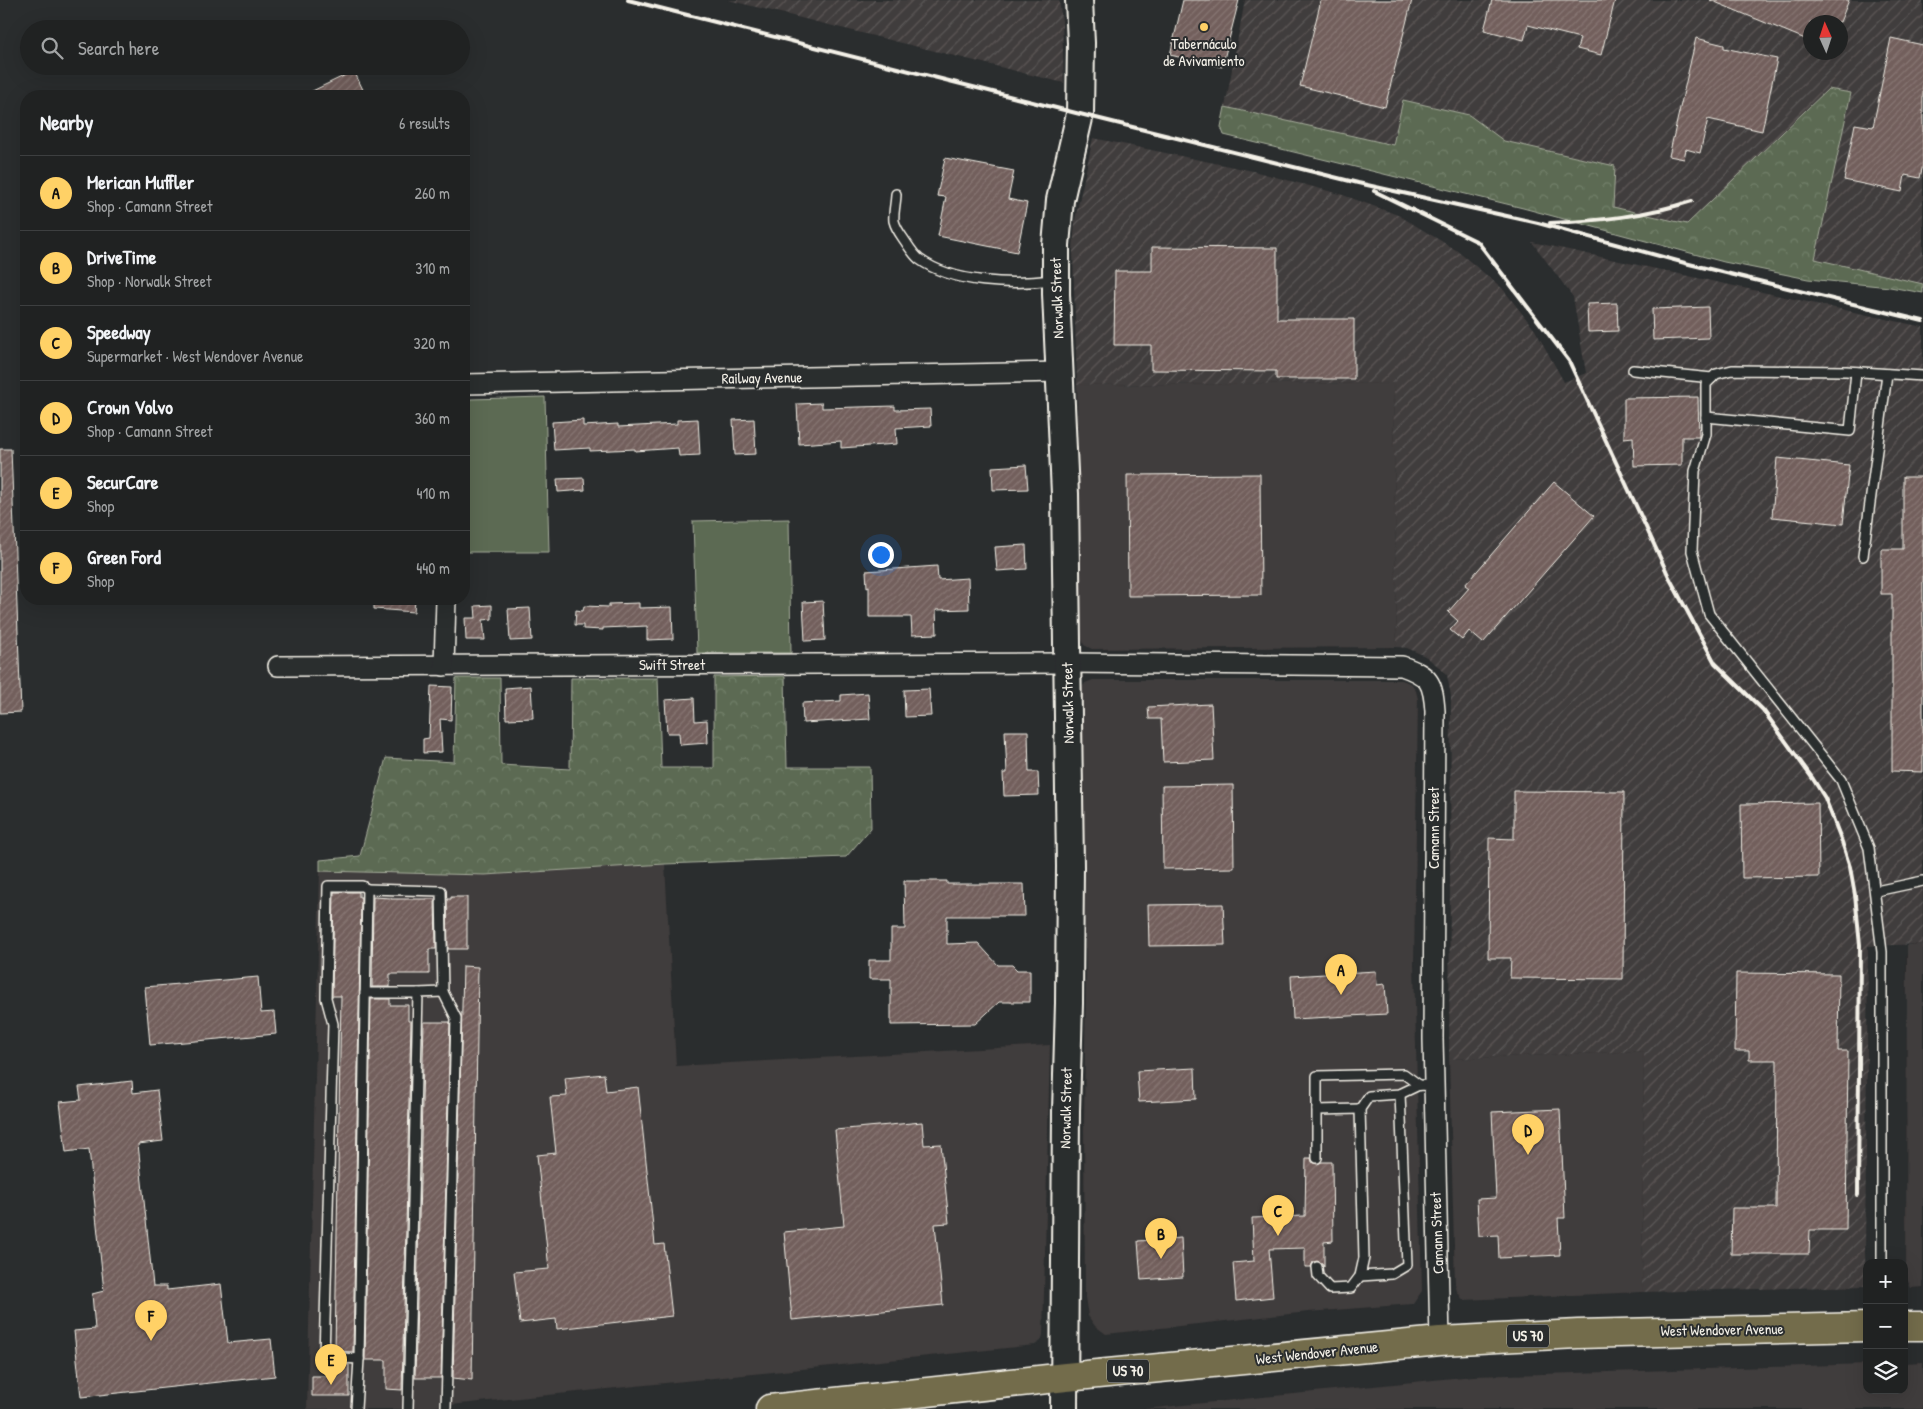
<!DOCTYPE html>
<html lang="en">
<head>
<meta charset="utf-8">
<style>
	body { margin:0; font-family:"Patrick Hand",sans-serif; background:#282a2a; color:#f1f3f6 }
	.controls { position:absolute; right:15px; bottom:15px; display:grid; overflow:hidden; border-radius:10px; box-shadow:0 5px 20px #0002 }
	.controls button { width:45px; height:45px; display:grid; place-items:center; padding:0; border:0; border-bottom:1px solid #3d3f40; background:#202222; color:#f1f3f6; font:25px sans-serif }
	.compass { position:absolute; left:1803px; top:15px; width:45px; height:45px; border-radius:50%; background:#202222; box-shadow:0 5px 20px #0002; rotate:357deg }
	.you { position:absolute; left:880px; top:554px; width:18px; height:18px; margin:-12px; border:4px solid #fff; border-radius:50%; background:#1a73e8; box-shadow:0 0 0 8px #1a73e833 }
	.badge { display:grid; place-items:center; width:32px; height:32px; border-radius:50%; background:#ffd166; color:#111; font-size:16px; font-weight:700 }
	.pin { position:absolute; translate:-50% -41px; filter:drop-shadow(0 1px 2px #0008) }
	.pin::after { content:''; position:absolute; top:26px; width:18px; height:15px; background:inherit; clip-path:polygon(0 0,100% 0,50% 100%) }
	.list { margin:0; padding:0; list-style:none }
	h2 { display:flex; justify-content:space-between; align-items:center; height:65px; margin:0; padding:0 20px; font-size:21px }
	h2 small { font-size:16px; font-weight:400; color:#a2a4a5 }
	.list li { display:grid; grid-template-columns:32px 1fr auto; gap:15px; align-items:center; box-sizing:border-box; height:75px; padding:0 20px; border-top:1px solid #3d3f40 }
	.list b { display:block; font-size:19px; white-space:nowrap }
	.list p { margin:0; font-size:16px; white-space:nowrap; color:#a2a4a5 }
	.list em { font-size:16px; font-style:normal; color:#a2a4a5 }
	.icon { flex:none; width:28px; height:28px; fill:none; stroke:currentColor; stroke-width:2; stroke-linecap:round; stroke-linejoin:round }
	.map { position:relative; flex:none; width:1923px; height:1409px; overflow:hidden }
	.search { position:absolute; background:#202222; box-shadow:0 5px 20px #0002; left:20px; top:20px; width:450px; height:55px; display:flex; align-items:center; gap:12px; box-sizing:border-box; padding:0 18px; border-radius:28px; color:#a2a4a5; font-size:19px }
	.panel { position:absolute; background:#202222; box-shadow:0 5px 20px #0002; left:20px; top:90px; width:450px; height:515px; border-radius:20px }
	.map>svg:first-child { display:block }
</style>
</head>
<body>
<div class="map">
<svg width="1923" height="1409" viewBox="0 0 1923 1409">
	<defs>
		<pattern id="industrial-furrows" width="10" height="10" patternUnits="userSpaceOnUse" patternTransform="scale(1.25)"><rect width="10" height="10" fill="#403c3c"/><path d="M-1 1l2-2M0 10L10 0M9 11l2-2" fill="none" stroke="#5c5958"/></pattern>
		<pattern id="forest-crowns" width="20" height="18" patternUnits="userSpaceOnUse" patternTransform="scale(1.25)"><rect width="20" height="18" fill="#5b6a52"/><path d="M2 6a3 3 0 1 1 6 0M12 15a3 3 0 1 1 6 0" fill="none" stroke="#73806b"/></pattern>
		<pattern id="building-hatch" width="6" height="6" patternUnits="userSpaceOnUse" patternTransform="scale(1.25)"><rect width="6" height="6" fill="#725f5c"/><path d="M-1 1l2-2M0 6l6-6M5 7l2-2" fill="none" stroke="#877673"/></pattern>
	</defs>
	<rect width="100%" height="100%" fill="#2a2d2e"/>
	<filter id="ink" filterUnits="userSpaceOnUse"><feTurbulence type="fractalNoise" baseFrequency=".02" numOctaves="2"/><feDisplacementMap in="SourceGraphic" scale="10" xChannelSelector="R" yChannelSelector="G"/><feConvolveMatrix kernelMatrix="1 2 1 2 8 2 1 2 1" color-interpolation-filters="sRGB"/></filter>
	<g filter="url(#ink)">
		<g fill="#403c3c">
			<polygon points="1393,383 1397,647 1092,649 1084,645 1081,637 1077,385"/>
			<polygon points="1093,680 1402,680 1412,684 1416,691 1418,699 1414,964 1422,1291 1413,1304 1308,1312 1106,1334 1095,1326 1088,1316 1085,1297 1084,1126 1086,974 1081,689 1085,683"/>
			<polygon points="665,864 676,1066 1050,1045 1043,1335 1041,1341 1035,1345 412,1409 307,1409 320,871 485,875"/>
			<polygon points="1923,944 1923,1287 1911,1288 1906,1277 1907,945"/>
			<polygon points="1644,1051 1642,1292 1463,1300 1457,1291 1455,1284 1449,1059"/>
			<polygon points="1923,1362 1923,1409 1144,1409 1473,1376 1867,1364 1867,1390 1904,1390 1904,1363"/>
		</g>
		<g fill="url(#industrial-furrows)" fill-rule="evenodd">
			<polygon points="728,0 1059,0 1062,21 1064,83"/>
			<path d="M1245,0H1923V284L1815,259L1851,93L1828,89L1687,224L1613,207L1615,166L1503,141L1468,115L1403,100L1393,145L1225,107ZM1810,22H1840V52H1810Z"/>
			<polygon points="1093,138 1253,171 1340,194 1398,215 1456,250 1502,288 1535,330 1564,382 1586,373 1573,297 1532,242 1923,327 1923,944 1868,946 1865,1253 1866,1286 1642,1292 1644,1051 1449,1059 1451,696 1447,675 1439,667 1425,656 1407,648 1397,647 1393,383 1077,385 1073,251 1075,220"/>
		</g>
		<g fill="#5b6a52" stroke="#a8ae9d">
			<polygon points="545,397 549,552 464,552 464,403 471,399"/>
			<polygon points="789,519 791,653 697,653 693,521"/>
		</g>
		<g fill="url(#forest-crowns)" stroke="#a8ae9d">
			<polygon points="1828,89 1851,93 1815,259 1923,284 1923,293 1890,287 1808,279 1724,262 1523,208 1224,135 1221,127 1225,107 1393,145 1403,100 1469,115 1504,141 1615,166 1613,207 1687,224"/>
			<polygon points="785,676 787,767 870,767 871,828 846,857 665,864 485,875 320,871 320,860 360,856 386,758 454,762 456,678 500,678 501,765 570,769 571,678 658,678 661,768 714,768 714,677"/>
		</g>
		<g fill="url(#building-hatch)" stroke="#f4f1e8">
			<polygon points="1183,0 1239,0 1222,67 1170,55"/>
			<polygon points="1321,0 1412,0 1385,107 1300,86"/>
			<polygon points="1492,0 1615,0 1601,55 1577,49 1580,38 1528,25 1524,40 1484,30"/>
			<polygon points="1710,0 1849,0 1840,22 1810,22 1810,41"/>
			<polygon points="1696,38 1724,45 1724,48 1777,59 1762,131 1708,119 1700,153 1686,149 1684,159 1669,156"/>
			<polygon points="1891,38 1923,45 1923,164 1920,178 1905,175 1902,192 1844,180 1855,124 1873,127"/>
			<polygon points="354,71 366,96 302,96"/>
			<polygon points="945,158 1014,171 1008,199 1027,203 1017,252 938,236 946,197 937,196"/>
			<polygon points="1152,247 1277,248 1277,319 1354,319 1354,379 1276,379 1276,371 1151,370 1151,345 1114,345 1115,271 1152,271"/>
			<polygon points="1617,303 1618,331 1588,332 1587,304"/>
			<polygon points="1708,307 1709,338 1653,340 1652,309"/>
			<polygon points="1698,397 1699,437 1682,437 1682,465 1634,466 1633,437 1624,438 1624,398"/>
			<polygon points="822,403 822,408 895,406 895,410 930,409 931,426 896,428 897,444 841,448 841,441 799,444 797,404"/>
			<polygon points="698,419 700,455 679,456 678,448 635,451 635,449 590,451 590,448 554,450 552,422 583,420 583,426 618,424 618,427 677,424 677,420"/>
			<polygon points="754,419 756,454 735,455 733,420"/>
			<polygon points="0,449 11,449 21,712 0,713"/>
			<polygon points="1777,458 1849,465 1843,524 1772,517"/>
			<polygon points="1026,465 1028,489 993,490 992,467"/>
			<polygon points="1260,474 1261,595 1128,596 1127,475"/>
			<polygon points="1903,477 1923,477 1923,772 1892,771 1892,594 1881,594 1881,549 1903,549"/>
			<polygon points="584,478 585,490 558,492 557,479"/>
			<polygon points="1554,482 1594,516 1483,643 1469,631 1462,640 1450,630 1458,621 1448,612 1469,588 1465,585"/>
			<polygon points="1026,545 1027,569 997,571 995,547"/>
			<polygon points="937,566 938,580 968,578 969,609 936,610 937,634 912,635 911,617 869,617 869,586 867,587 866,571"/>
			<polygon points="374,599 415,599 414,612 374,609"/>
			<polygon points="823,601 825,640 805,641 803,602"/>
			<polygon points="639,603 639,608 672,607 673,639 647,640 647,626 603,628 603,630 583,629 583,625 575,625 576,610 583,611 584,606 609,607 609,604"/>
			<polygon points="492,605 492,619 483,620 485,640 466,640 465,618 476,618 475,606"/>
			<polygon points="530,608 532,640 510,641 508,609"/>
			<polygon points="431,686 452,687 451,720 440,719 442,752 423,753 423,739 429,738"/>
			<polygon points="531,686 533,718 506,719 505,688"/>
			<polygon points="929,689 931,716 905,717 904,690"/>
			<polygon points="868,693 870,719 803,723 802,703 841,701 841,695"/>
			<polygon points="694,698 695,721 707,720 708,743 680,745 679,733 667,733 665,700"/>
			<polygon points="1211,704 1214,760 1163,762 1161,719 1149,719 1148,707"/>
			<polygon points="1005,731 1028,731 1029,772 1038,772 1039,795 1004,796 1003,773 1007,773"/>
			<polygon points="1233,785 1234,868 1163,869 1162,786"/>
			<polygon points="1514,791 1624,792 1623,979 1510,978 1511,958 1488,958 1489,838 1514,839"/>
			<polygon points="1818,803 1819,877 1742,878 1741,804"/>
			<polygon points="904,881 947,881 947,884 1024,884 1025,916 947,916 947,944 978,943 998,965 1012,965 1017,970 1030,970 1030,1002 999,1002 975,1024 891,1025 891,979 869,979 869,960 891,960 891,929 905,929"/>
			<polygon points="334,892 359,892 359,897 361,897 353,1352 335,1351 341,996 332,996"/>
			<polygon points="373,897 391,898 391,899 435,899 436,949 429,949 429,974 390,974 390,987 372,987"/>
			<polygon points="451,897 467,897 467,949 448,949 447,899 451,899"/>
			<polygon points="1223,904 1225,945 1149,946 1148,905"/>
			<polygon points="463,966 478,967 472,1380 453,1378"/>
			<polygon points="1376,971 1377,985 1385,984 1387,1014 1293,1019 1291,976"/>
			<polygon points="1736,973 1839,974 1838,1051 1848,1051 1846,1230 1810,1230 1809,1254 1731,1254 1732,1208 1776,1208 1777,1060 1749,1060 1749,1051 1735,1051"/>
			<polygon points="258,977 261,1013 274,1012 276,1034 150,1045 145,987"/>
			<polygon points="371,999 390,999 390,1005 408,1005 408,1021 411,1021 402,1390 386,1389 386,1360 365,1360"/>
			<polygon points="424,1022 450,1022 441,1378 415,1378"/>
			<polygon points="1195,1068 1196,1099 1139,1102 1137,1071"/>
			<polygon points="604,1074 606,1091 638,1087 655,1245 664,1244 672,1316 557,1329 556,1319 520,1323 514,1272 549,1269 537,1155 556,1153 550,1097 567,1096 565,1078"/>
			<polygon points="132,1081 133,1093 157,1090 163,1141 138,1144 153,1286 167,1286 167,1290 221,1284 228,1343 271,1339 275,1376 81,1397 74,1331 95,1329 92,1294 104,1291 89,1149 66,1152 60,1102 81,1100 79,1087"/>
			<polygon points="1560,1109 1565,1218 1558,1218 1560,1255 1499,1258 1498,1235 1479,1236 1477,1199 1496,1198 1492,1112"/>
			<polygon points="922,1122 924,1145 941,1144 949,1223 935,1224 943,1305 792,1320 784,1232 844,1226 835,1130"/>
			<polygon points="1306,1158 1311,1158 1312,1162 1317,1164 1322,1162 1332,1162 1333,1241 1324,1242 1324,1267 1322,1263 1317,1261 1313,1262 1311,1267 1305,1267 1305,1248 1269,1249 1273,1297 1236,1301 1233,1263 1254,1261 1252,1218 1305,1216"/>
			<polygon points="1181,1238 1183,1277 1141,1280 1138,1241"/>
			<polygon points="335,1364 349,1365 349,1396 312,1396 312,1376 334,1376"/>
		</g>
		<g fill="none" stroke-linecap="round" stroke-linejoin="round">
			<defs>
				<g id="lane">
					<path d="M896,194C896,202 893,213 894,221C896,229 901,235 905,241C909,247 914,255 919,259C953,284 1013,285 1053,280"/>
					<polyline points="1633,370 1712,378"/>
					<polyline points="1706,417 1850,431 1856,372"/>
					<polyline points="1863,556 1887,374"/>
					<polyline points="1876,891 1923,881"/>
					<polyline points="365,993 418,993 408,1409"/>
					<polyline points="418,993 443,992"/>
					<polyline points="1317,1110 1360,1109"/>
					<polyline points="1317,1158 1317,1076 1404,1074 1419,1085"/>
					<polyline points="1882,1263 1882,952 1869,848 1841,780 1709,614 1692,551 1695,471 1706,434 1706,384 1716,374 1732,370 1846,371 1923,376"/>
					<polyline points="1317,1267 1318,1276 1330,1289 1351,1288 1360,1276 1364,1258 1360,1109 1369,1096 1400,1094 1419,1085 1433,1086"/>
					<polyline points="1360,1276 1392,1274 1407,1265 1400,1094"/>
					<polyline points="359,1359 324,1357 333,1024 326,998 328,886 362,886 367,889"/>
					<polyline points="356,1409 359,1359 367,889 441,891 443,992 456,1018 446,1409"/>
				</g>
				<g id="street">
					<polyline points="464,384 1060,372"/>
					<path d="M278,666L1067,663L1402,666C1430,676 1433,682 1435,711L1433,1039L1440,1341"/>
					<polyline points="444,666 446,599"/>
				</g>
				<polyline id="secondary" points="1064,1409 1066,1111 1069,1003 1070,866 1065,494 1056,294 1056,245 1060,200 1080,114 1081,43 1079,0"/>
				<g id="highway">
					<polyline points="1904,1326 1923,1326"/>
					<polyline points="770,1409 1066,1377 1440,1341 1578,1334 1867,1327"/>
				</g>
			</defs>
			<use href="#lane" stroke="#f4f1e8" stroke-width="12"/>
			<use href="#street" stroke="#f4f1e8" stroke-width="22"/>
			<use href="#secondary" stroke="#f4f1e8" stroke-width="30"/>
			<use href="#highway" stroke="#f4f1e8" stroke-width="31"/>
			<use href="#lane" stroke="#2a2d2e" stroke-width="9"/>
			<use href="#street" stroke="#2a2d2e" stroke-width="19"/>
			<use href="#secondary" stroke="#2a2d2e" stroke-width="26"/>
			<use href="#highway" stroke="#736c4b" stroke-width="28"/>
			<g stroke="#f4f1e8" stroke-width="4">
				<polyline points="628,0 1080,114 1358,183 1538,223 1685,263 1923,321"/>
				<polyline points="1374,191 1478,242 1569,361 1670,579 1715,663 1763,710 1813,779 1825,798 1841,839 1850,867 1855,895 1860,945 1858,1195"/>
				<path d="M1550,223C1599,221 1645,216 1692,201"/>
			</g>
		</g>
	</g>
	<circle fill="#ffd166" stroke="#2a2d2e" stroke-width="2" cx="1204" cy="27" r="5"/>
	<g text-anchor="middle" stroke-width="4" stroke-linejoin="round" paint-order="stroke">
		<g fill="#2a2d2e" stroke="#b7b6b0" stroke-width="1">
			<rect x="1507" y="1324.5" width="42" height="23" rx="4"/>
			<rect x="1107" y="1359.5" width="42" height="23" rx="4"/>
		</g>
		<g font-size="14" font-weight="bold" fill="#f4f1e8">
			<text x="1528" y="1341">US 70</text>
			<text x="1128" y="1376">US 70</text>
		</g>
		<g font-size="15" fill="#f4f1e8" stroke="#2a2d2e">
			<text x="1204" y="49">Tabernáculo<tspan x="1204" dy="17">de Avivamiento</tspan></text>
		</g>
		<g font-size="15" fill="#f4f1e8" stroke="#2a2d2e">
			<text transform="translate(1057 298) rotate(-92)" y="5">Norwalk Street</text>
			<text transform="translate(762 378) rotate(-1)" y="5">Railway Avenue</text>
			<text x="672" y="670">Swift Street</text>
			<text transform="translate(1068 703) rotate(-91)" y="5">Norwalk Street</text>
			<text transform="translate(1434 828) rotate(-90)" y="5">Camann Street</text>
			<text transform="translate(1066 1108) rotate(-89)" y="5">Norwalk Street</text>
			<text transform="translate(1437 1233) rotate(-92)" y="5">Camann Street</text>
			<text transform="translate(1722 1330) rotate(-1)" y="5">West Wendover Avenue</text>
			<text transform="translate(1317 1353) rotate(-6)" y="5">West Wendover Avenue</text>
		</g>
	</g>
</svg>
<div class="controls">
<button>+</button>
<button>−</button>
<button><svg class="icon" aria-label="layers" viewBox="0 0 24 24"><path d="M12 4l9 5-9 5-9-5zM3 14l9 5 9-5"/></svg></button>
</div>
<svg class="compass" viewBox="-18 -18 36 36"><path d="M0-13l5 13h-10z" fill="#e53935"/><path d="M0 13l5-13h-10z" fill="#a2a4a5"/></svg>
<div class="you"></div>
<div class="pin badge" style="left:1341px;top:995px">A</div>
<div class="pin badge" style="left:1161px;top:1259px">B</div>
<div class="pin badge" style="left:1278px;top:1236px">C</div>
<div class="pin badge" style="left:1528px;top:1155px">D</div>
<div class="pin badge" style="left:331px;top:1385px">E</div>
<div class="pin badge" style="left:151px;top:1341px">F</div>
<div class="search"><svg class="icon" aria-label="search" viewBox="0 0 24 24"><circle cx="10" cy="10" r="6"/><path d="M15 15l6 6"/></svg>Search here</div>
<section class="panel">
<h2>Nearby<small>6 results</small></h2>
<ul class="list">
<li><span class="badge">A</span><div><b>Merican Muffler</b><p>Shop · Camann Street</p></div><em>260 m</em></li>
<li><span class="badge">B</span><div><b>DriveTime</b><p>Shop · Norwalk Street</p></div><em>310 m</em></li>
<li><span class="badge">C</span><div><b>Speedway</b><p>Supermarket · West Wendover Avenue</p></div><em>320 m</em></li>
<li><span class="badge">D</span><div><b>Crown Volvo</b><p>Shop · Camann Street</p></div><em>360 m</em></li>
<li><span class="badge">E</span><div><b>SecurCare</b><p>Shop</p></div><em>410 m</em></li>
<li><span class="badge">F</span><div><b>Green Ford</b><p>Shop</p></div><em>440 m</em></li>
</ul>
</section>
</div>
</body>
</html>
